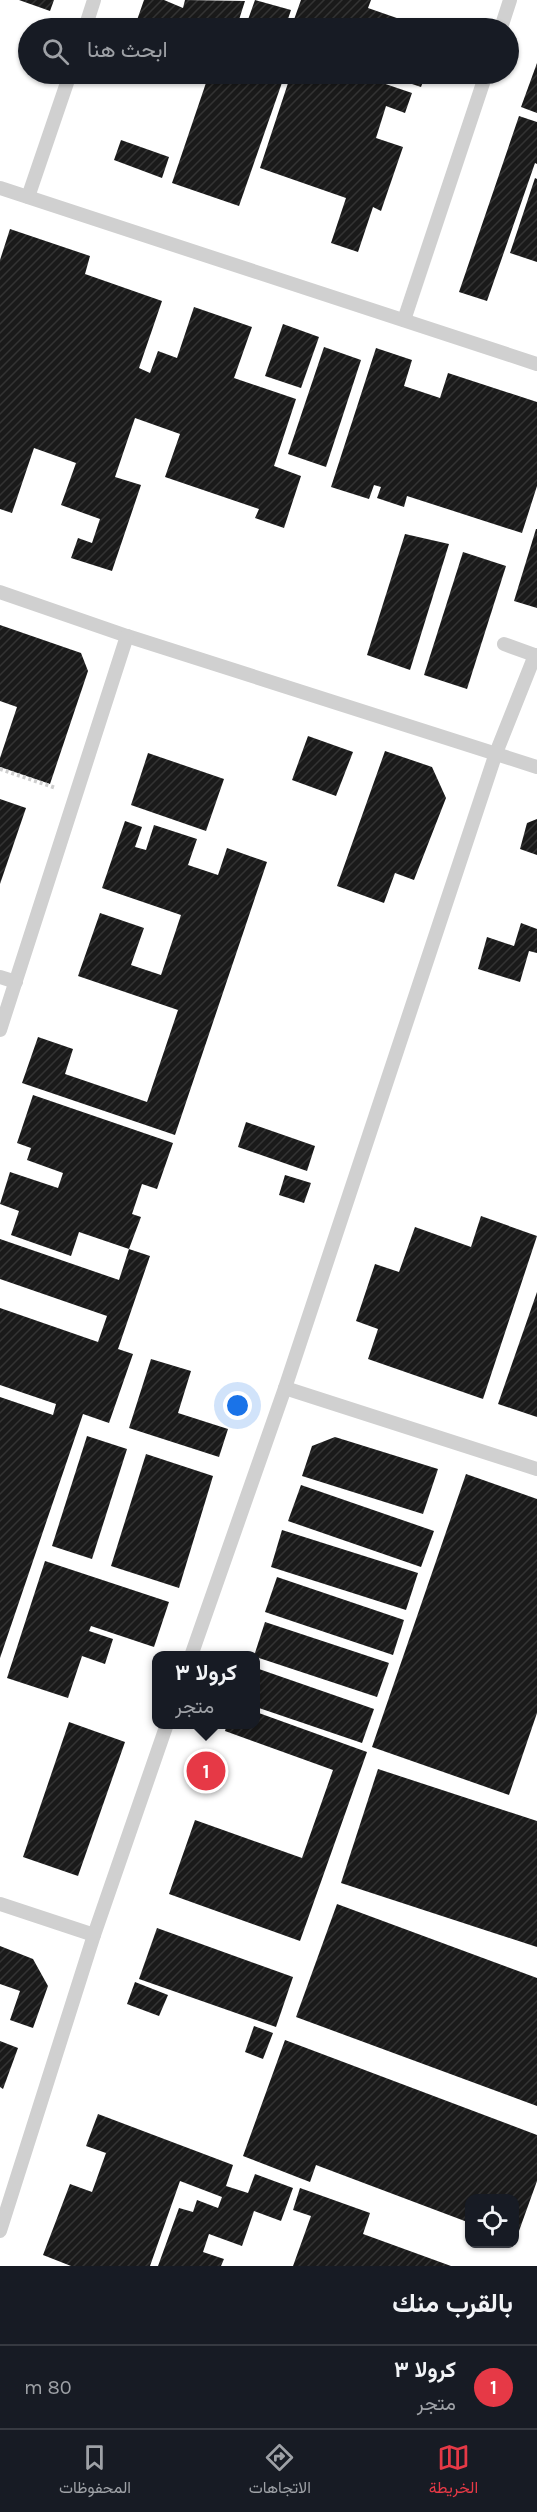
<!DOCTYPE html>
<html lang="ar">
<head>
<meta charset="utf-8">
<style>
	body { margin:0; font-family:Karla,Vazirmatn,sans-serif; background:#242831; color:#f1f3f6; direction:rtl }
	.controls { position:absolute; right:18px; bottom:18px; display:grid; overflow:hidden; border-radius:12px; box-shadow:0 2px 4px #0004 }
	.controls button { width:54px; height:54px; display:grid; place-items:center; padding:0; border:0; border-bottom:2px solid #363941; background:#171b24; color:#f1f3f6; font:30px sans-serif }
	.you { position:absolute; left:238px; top:1406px; width:21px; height:21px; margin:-15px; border:4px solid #fff; border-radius:50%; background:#1a73e8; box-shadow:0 0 0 9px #1a73e833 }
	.badge { display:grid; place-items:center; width:39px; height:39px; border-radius:50%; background:#e63946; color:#fff; font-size:20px; font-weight:700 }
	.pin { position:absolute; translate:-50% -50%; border:3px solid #fff; box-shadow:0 2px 6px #0006 }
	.popup { position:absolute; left:152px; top:1651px; width:108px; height:78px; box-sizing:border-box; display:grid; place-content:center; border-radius:12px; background:#171b24; filter:drop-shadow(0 2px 4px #0005); font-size:20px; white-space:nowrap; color:#9ea1a6 }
	.popup b { font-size:22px; color:#f1f3f6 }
	.popup::after { content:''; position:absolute; left:50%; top:100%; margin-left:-12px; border:12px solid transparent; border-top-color:#171b24 }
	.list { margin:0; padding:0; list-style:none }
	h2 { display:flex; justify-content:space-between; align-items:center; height:78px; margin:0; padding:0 24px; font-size:26px }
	h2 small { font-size:20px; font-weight:400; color:#9ea1a6 }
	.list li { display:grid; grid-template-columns:39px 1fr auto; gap:18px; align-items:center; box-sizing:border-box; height:84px; padding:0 24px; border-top:2px solid #363941 }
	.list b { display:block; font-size:22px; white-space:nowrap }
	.list p { margin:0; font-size:20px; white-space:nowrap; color:#9ea1a6 }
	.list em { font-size:20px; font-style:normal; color:#9ea1a6 }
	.icon { flex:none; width:33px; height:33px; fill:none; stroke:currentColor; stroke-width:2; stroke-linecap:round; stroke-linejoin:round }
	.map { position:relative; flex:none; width:537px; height:2266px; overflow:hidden; direction:ltr }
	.search { position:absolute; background:#171b24; box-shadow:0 2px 4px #0004; left:18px; right:18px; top:18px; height:66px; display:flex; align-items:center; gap:15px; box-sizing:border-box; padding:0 21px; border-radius:33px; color:#9ea1a6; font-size:22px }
	.sheet { height:162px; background:#171b24 }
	nav { display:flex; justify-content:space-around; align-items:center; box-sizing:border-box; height:84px; border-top:2px solid #363941; background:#171b24; font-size:16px; color:#9ea1a6 }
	nav a { display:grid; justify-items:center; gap:3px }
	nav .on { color:#e63946 }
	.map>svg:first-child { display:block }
</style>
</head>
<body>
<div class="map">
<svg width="537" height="2266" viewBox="0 0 537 2266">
	<defs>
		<pattern id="building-hatch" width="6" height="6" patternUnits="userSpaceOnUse" patternTransform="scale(1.5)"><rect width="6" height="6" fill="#1a1a1a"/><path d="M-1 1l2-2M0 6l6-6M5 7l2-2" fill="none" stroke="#333"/></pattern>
	</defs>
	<rect width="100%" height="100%" fill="#fff"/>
	<g fill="url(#building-hatch)">
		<polygon points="19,0 54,0 50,11"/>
		<polygon points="144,0 164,0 183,8 185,0 245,1 237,26 241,28 161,28 137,20"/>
		<polygon points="255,0 291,10 285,28 271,27 270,28 245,28"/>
		<polygon points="301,0 371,0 368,8 414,24 412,28 291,28"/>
		<polygon points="537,63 537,113 521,107"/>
		<polygon points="209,74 285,74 239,206 172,183"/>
		<polygon points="291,74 356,74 412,93 405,113 386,106 376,138 403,147 381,211 373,207 358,252 331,243 346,198 260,168"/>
		<polygon points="408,74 426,74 421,87 406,82"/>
		<polygon points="519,116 537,122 537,164 535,163 487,301 459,292"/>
		<polygon points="121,140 169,157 162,178 114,160"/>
		<polygon points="535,178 537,179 537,262 510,253"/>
		<polygon points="10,229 90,256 85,274 162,301 139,368 150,373 158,351 177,358 194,307 252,327 234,378 296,399 274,466 301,476 284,528 255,518 259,509 165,477 180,434 135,418 115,477 141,485 112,571 71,558 78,538 92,543 100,519 61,505 76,463 34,448 12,513 0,509 0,260"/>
		<polygon points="283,324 319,337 301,388 265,376"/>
		<polygon points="324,347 361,360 326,467 288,454"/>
		<polygon points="376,348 412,360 404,386 440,398 448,373 537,402 537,486 522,533 407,496 404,507 377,498 381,487 374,485 369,499 331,487"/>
		<polygon points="536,529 537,529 537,608 514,601"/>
		<polygon points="405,534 449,544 410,670 367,655"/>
		<polygon points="463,552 506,566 467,689 424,675"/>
		<polygon points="0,625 81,653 88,671 50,784 0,767 0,758 17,707 0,701"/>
		<polygon points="308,736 353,752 336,796 292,780"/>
		<polygon points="385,751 432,767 446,798 414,880 395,873 384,903 337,886"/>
		<polygon points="148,753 224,779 206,831 131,805"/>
		<polygon points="0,799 26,808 0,884"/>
		<polygon points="537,819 537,855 520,849 527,823"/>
		<polygon points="125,821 142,827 135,847 146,850 154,825 197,839 188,865 218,875 227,848 267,862 175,1135 22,1083 38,1037 73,1049 65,1074 147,1102 178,1010 78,976 100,913 144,928 131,965 161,975 181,915 102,888"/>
		<polygon points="521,923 537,929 537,953 529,951 520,982 478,969 487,937 514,946"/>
		<polygon points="33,1095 173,1143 157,1189 142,1184 132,1214 141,1217 129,1249 150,1256 118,1349 133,1354 109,1423 83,1414 0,1658 0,1397 53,1415 56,1404 0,1385 0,1308 98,1342 107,1316 0,1279 0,1239 119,1280 129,1249 79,1232 71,1256 11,1235 19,1211 0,1204 10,1172 58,1188 63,1173 27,1160 31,1148 17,1143"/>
		<polygon points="246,1122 315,1146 307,1171 238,1147"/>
		<polygon points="285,1175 311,1183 304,1203 279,1195"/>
		<polygon points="481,1216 537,1236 483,1399 368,1359 378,1329 356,1321 375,1264 399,1272 415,1227 471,1247"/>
		<polygon points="537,1292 537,1417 498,1404"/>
		<polygon points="151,1359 191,1371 178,1413 228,1429 219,1457 129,1428"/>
		<polygon points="87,1436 127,1449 92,1559 52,1546"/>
		<polygon points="335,1437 438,1469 423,1514 302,1476 312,1446"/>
		<polygon points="146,1454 213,1476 179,1588 111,1566"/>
		<polygon points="466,1474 537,1499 537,1713 509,1795 372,1747"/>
		<polygon points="301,1485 434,1531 421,1567 288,1521"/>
		<polygon points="282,1530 418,1573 406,1610 271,1567"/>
		<polygon points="45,1561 169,1602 154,1647 91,1626 89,1631 113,1639 105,1664 82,1656 68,1698 7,1678"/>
		<polygon points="277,1577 404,1620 393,1655 265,1612"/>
		<polygon points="265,1622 389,1663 377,1697 256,1657 254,1656"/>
		<polygon points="256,1668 374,1709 362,1743 256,1707"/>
		<polygon points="256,1712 367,1752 300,1941 169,1894 195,1820 302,1858 333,1770 225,1731 227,1724 256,1724"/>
		<polygon points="69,1722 125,1742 78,1876 23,1857"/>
		<polygon points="378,1769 537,1821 537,1947 341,1883"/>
		<polygon points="337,1904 537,1978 537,2106 296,2017"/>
		<polygon points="157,1928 293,1977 276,2027 139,1979"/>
		<polygon points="0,1946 33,1959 48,1986 33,2028 10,2020 20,1991 0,1984"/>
		<polygon points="135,1982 168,1995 159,2016 127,2004"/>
		<polygon points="254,2026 273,2033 263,2059 245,2052"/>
		<polygon points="285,2040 537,2135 537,2181 515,2242 514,2198 470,2198 470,2223 316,2165 310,2182 243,2156"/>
		<polygon points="0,2041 18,2048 3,2089 0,2087"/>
		<polygon points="98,2114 233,2165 226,2186 248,2193 255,2174 293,2188 281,2221 254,2211 242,2246 209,2234 203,2252 224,2259 221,2266 158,2266 179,2208 193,2212 197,2200 218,2208 222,2197 180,2181 150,2266 71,2266 43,2255 70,2184 92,2192 106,2153 86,2146"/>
		<polygon points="300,2188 370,2213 363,2234 451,2266 293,2266 311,2216 293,2210"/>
	</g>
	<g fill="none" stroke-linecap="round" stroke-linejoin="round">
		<polyline stroke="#cdcdcd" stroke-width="4" stroke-dasharray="3 3" stroke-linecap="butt" points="0,769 56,788"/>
		<g stroke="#d0d0d0" stroke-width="14">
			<polyline points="85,28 94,0"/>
			<polyline points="501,28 510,0"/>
			<polyline points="0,188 537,364"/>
			<polyline points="28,197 70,74"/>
			<polyline points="404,320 486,74"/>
			<polyline points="0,592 127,636 537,767"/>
			<polyline points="504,644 537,656"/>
			<polyline points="0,977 16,982"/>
			<polyline points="0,1030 127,636"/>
			<polyline points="285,1388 537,1469"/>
			<polyline points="191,1656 285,1388 496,753 535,655"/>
			<polyline points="0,1904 94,1935"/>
			<polyline points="0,2231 94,1935 167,1724"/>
		</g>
	</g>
</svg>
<div class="controls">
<button><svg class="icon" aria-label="locate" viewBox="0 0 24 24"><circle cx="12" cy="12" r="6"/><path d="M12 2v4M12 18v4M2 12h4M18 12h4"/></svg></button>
</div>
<div class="you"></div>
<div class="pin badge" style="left:206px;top:1771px">1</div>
<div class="popup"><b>كرولا ٣</b>متجر</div>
<div class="search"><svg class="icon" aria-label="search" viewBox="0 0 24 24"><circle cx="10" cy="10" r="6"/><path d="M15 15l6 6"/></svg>ابحث هنا</div>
</div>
<section class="sheet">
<h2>بالقرب منك<small></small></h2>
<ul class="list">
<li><span class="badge">1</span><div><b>كرولا ٣</b><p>متجر</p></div><em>80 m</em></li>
</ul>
</section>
<nav>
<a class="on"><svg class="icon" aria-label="map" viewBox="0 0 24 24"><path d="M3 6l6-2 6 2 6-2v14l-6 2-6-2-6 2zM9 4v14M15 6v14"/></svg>الخريطة</a>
<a><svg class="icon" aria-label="directions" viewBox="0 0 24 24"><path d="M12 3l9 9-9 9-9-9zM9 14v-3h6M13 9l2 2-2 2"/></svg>الاتجاهات</a>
<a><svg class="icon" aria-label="saved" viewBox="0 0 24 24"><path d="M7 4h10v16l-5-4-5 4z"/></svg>المحفوظات</a>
</nav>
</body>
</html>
